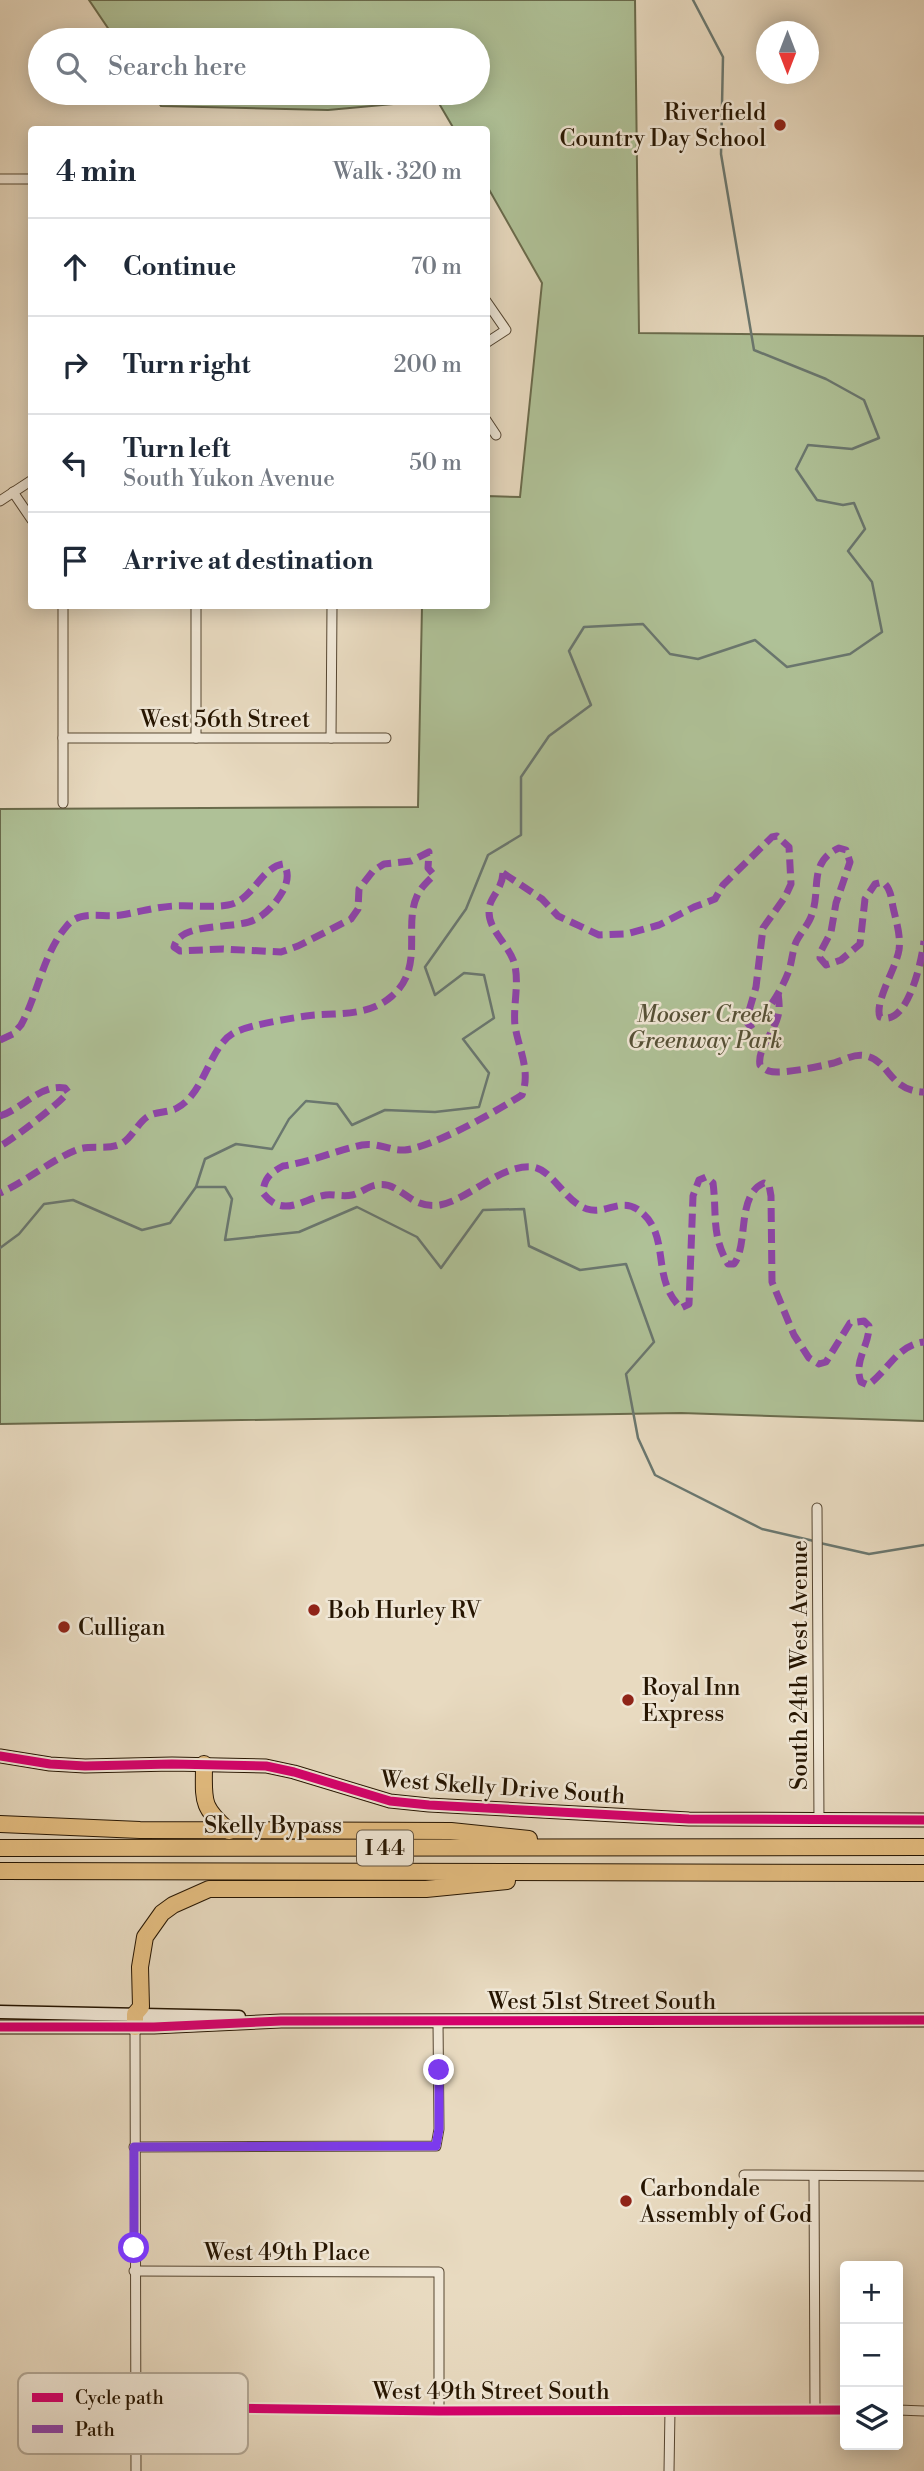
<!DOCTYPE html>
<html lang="en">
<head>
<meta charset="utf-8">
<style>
	body { margin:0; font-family:"Libre Bodoni",serif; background:#f2f2f3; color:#1f2937 }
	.controls { position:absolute; right:21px; bottom:21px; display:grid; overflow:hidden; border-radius:7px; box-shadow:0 4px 18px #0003 }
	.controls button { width:63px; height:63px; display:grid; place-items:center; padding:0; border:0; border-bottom:2px solid #e0e1e3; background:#fff; color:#1f2937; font:35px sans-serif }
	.compass { position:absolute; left:756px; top:21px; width:63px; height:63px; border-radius:50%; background:#fff; box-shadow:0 4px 18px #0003; rotate:180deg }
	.stop { position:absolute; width:21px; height:21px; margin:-16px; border:5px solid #7c3aed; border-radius:50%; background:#fff }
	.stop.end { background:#7c3aed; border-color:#fff; box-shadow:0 2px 7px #0008 }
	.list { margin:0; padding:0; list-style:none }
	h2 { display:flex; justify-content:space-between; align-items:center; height:91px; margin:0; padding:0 28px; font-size:30px }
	h2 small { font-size:23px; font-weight:400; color:#747a83 }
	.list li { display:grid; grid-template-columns:46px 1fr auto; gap:21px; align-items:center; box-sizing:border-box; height:98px; padding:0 28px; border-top:2px solid #e0e1e3 }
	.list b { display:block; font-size:26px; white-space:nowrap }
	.list p { margin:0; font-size:23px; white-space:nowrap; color:#747a83 }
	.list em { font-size:23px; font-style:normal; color:#747a83 }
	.icon { flex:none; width:38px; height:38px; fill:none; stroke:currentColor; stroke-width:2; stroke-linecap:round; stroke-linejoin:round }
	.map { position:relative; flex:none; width:924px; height:2471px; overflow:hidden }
	.search { position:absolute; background:#fff; box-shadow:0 4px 18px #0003; left:28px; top:28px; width:462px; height:77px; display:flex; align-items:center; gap:18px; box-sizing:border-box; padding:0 24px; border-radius:38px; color:#747a83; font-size:26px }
	.panel { position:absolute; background:#fff; box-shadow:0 4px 18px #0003; left:28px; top:126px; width:462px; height:483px; border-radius:7px }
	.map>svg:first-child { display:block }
</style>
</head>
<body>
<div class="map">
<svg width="924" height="2471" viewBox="0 0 924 2471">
	<rect width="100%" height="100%" fill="#e8dac0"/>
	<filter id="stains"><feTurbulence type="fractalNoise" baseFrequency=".00286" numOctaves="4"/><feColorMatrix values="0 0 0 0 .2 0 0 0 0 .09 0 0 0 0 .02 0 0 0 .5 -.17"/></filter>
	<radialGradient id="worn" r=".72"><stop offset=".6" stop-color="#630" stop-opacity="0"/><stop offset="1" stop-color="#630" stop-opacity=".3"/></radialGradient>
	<polygon fill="#afc197" stroke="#6a6b4c" stroke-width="2" points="89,0 635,0 639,333 924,336 924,1421 681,1413 0,1424 0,809 418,807 422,606 486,606 487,496 520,497 542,283 487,186 486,130 454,129 437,100 328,110 161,106 152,93 478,93 478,40 116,40"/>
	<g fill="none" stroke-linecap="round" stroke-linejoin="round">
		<g stroke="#6a776f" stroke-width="2.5">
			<polyline points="196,1187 225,1187 232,1199 225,1240 299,1232 357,1207 417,1237 441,1268 483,1210 524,1209 529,1246 580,1270 626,1264 654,1342 626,1374 638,1438 655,1475 762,1529 814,1541"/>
			<polyline points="0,1248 19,1234 44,1204 73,1200 142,1230 170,1223 196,1187 205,1159 236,1144 272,1149 289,1119 306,1101 337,1104 352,1125 385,1110 435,1112 479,1107 489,1073 463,1039 494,1018 484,975 464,973 435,995 425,967 466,909 488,855 521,835 521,777 549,736 591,705 569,651 584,627 643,624 670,654 698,659 755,640 787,667 850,654 882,632 872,582 848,551 865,529 854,503 843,505 817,500 796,469 808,445 852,449 879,438 864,400 826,379 754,350 721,154 723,57 693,0"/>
			<polyline points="820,1543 869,1554 924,1545"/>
		</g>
		<defs>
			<g id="street">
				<polyline points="0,179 32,179"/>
				<polyline points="486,301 506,330 486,343"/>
				<polyline points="486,420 496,435"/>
				<polyline points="13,492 32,520"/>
				<polyline points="0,501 32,480"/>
				<polyline points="63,606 63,803"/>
				<polyline points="63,738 386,738"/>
				<polyline points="196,738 196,606"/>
				<polyline points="331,738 332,606"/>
				<polyline points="817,1508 819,1821"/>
				<polyline points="135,2027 136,2471"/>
				<polyline points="134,2147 436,2146 439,2129 438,2021"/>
				<polyline points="744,2175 924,2176"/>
				<polyline points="814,2176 815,2409"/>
				<polyline points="134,2271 439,2272 439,2411"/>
				<polyline points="136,2407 439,2411 845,2410"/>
				<polyline points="898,2410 924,2411"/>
				<polyline points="669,2471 670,2410"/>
			</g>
			<g id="secondary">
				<polyline points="0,1756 50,1764 85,1766 172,1764 266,1766 294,1772 390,1801 429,1805 689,1819 924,1820"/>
				<polyline points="0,2012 239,2017"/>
				<polyline points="0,2027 154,2027 281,2021 924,2020"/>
			</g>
			<g id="highway">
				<path d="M204,1764C204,1800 200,1806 229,1831"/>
				<polyline points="0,1824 140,1830 451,1831 529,1839"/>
				<polyline points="0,1848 924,1847"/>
				<polyline points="0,1871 924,1873"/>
				<polyline points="135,2027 135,2014 141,2007 140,1967 145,1937 162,1913 173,1905 209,1889 426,1889 507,1881"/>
			</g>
		</defs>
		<use href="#street" stroke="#564631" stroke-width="11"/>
		<use href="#secondary" stroke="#261501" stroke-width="15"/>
		<use href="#highway" stroke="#261501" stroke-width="18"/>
		<use href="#street" stroke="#f0e7d6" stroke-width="9"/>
		<use href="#secondary" stroke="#f0e7d6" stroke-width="12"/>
		<use href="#highway" stroke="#e4bd80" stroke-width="16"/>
		<g stroke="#8e44ad" stroke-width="7" stroke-dasharray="14 7" stroke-linecap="butt">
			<path d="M503,873C502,891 488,898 489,912C489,932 511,946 515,966C519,985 513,1006 515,1026C519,1050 531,1071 522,1095C497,1111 433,1147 405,1150C390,1151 377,1142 362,1145C335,1151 310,1162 283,1166C270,1173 264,1178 263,1193C283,1219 302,1199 326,1195C334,1194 343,1197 352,1195C361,1193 368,1186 377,1185C401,1181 409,1210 440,1205C470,1199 500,1164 533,1167C553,1170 565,1202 587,1209C605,1215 620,1198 637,1209C673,1233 649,1277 681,1308L689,1304L693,1196L699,1180L706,1177L713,1183C717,1213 711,1235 728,1264H734C749,1244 736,1195 764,1183L769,1185L771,1196L772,1282L794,1335L809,1358L819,1364L826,1362L850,1323L864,1321L869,1326C869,1347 853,1361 861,1382L868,1385C888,1371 897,1345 924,1342"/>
			<path d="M503,873L542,899L558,916L599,935L626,934L659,925L694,907L715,899L723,885L772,837L777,836L789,847L791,884L785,897L763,928L756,987L746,1021L750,1026C766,1016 781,991 788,973C792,963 792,952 796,942C801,932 809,924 812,914C821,889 808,862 839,848L846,850L850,862L836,903L831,932L821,951L820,958L826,965L841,960L860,944L865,899L875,884L883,882C891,889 891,897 893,907C896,921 901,935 899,950C896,968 874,1003 880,1017C908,1028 922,959 924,941"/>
			<path d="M778,993C779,1001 780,1009 778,1016C774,1033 757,1049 760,1065C763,1067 765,1070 769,1071C780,1075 821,1066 834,1063C844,1060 855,1053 866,1056C890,1061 889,1091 924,1092"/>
			<path d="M0,1040L13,1034L21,1025C38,994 43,954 66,927C79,909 102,918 121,915C139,912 156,907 174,906C192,905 211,908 228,905C253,901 260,868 283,864C289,871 288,880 284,889C277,902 267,914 254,920C233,930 180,921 174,947L180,951L223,949L281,952L298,946L351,919L358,909L359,889L373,871L384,864L411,861L429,852L428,868L434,875C428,881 421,887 417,896C403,927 425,967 392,996C367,1018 335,1012 306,1016C287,1019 255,1024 238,1031C209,1042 207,1092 177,1108C168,1113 156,1111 147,1117C137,1124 132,1138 121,1144C107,1150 93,1145 79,1149C52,1159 27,1181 0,1193"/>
			<path d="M0,1116C22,1109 40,1084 65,1088L68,1092C64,1100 11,1141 0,1146"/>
		</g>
		<defs>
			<g id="cycleway">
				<polyline points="0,1756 50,1764 85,1766 172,1764 266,1766 294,1772 390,1801 429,1805 689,1819 924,1820"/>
				<polyline points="0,2027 154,2027 281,2021 924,2020"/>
				<polyline points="136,2407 439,2411 845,2410"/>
			</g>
		</defs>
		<use href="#cycleway" stroke="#f0e7d6" stroke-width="13"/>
		<use href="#cycleway" stroke="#d6006c" stroke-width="9"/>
	</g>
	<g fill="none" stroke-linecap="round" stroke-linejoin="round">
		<polyline stroke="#7c3aed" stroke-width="9" points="134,2248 134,2147 436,2146 439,2129 439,2070"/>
	</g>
	<g fill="#8f2418" stroke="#f0e7d6" stroke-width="2.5">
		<circle cx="780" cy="125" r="7"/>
		<circle cx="314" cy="1610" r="7"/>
		<circle cx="64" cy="1627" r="7"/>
		<circle cx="628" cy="1700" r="7"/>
		<circle cx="626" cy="2201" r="7"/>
	</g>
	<g text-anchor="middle" stroke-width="5" stroke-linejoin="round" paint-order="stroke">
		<rect fill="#f0e7d6" stroke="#635441" stroke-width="2" x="357" y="1830.5" width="56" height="35" rx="5"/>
		<g font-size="21" font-weight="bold" fill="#261501">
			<text x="385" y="1855">I 44</text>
		</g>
		<g font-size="23" fill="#261501" stroke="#f0e7d6" text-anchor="start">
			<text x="766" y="120" text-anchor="end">Riverfield<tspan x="766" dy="26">Country Day School</tspan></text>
			<text x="328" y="1618">Bob Hurley RV</text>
			<text x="78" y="1635">Culligan</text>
			<text x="642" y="1695">Royal Inn<tspan x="642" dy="26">Express</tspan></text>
			<text x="640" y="2196">Carbondale<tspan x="640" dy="26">Assembly of God</tspan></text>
		</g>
		<g font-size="23" fill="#261501" stroke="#f0e7d6">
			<text x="225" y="727">West 56th Street</text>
			<text transform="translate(799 1665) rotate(-90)" y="8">South 24th West Avenue</text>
			<text transform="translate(503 1787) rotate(4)" y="8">West Skelly Drive South</text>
			<text x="273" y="1833">Skelly Bypass</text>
			<text x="602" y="2009">West 51st Street South</text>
			<text x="287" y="2260">West 49th Place</text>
			<text x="491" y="2399">West 49th Street South</text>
		</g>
		<g font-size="23" font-style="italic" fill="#565136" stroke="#f0e7d6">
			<text x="705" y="1022">Mooser Creek<tspan x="705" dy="26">Greenway Park</tspan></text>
		</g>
	</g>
	<rect x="18" y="2373" width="230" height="81" rx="10" fill="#f0e7d6" stroke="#b3a896" stroke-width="2"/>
	<rect x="32" y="2393" width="31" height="9" fill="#d6006c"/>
	<rect x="32" y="2425" width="31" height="8" fill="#8e44ad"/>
	<g font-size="19" fill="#261501">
		<text x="75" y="2404">Cycle path</text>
		<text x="75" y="2436">Path</text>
	</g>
	<rect width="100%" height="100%" filter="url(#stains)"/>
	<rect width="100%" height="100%" fill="url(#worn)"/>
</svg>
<div class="controls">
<button>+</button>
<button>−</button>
<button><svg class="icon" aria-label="layers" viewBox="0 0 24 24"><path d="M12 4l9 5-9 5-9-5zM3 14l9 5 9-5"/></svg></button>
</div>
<svg class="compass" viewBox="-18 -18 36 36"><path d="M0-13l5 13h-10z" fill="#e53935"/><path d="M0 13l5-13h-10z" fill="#747a83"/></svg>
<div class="stop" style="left:134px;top:2248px"></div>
<div class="stop end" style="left:439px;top:2070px"></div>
<div class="search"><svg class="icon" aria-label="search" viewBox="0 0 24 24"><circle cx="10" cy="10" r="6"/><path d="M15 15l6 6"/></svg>Search here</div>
<section class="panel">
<h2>4 min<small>Walk · 320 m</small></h2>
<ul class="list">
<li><svg class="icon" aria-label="ahead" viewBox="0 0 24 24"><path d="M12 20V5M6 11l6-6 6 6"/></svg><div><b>Continue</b></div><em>70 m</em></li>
<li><svg class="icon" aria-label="right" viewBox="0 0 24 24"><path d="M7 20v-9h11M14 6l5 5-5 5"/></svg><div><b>Turn right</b></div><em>200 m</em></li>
<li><svg class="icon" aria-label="left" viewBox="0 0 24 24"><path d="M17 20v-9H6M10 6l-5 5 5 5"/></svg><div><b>Turn left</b><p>South Yukon Avenue</p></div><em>50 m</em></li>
<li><svg class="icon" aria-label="arrive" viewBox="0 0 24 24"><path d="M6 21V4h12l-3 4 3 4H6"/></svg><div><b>Arrive at destination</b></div></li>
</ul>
</section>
</div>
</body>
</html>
